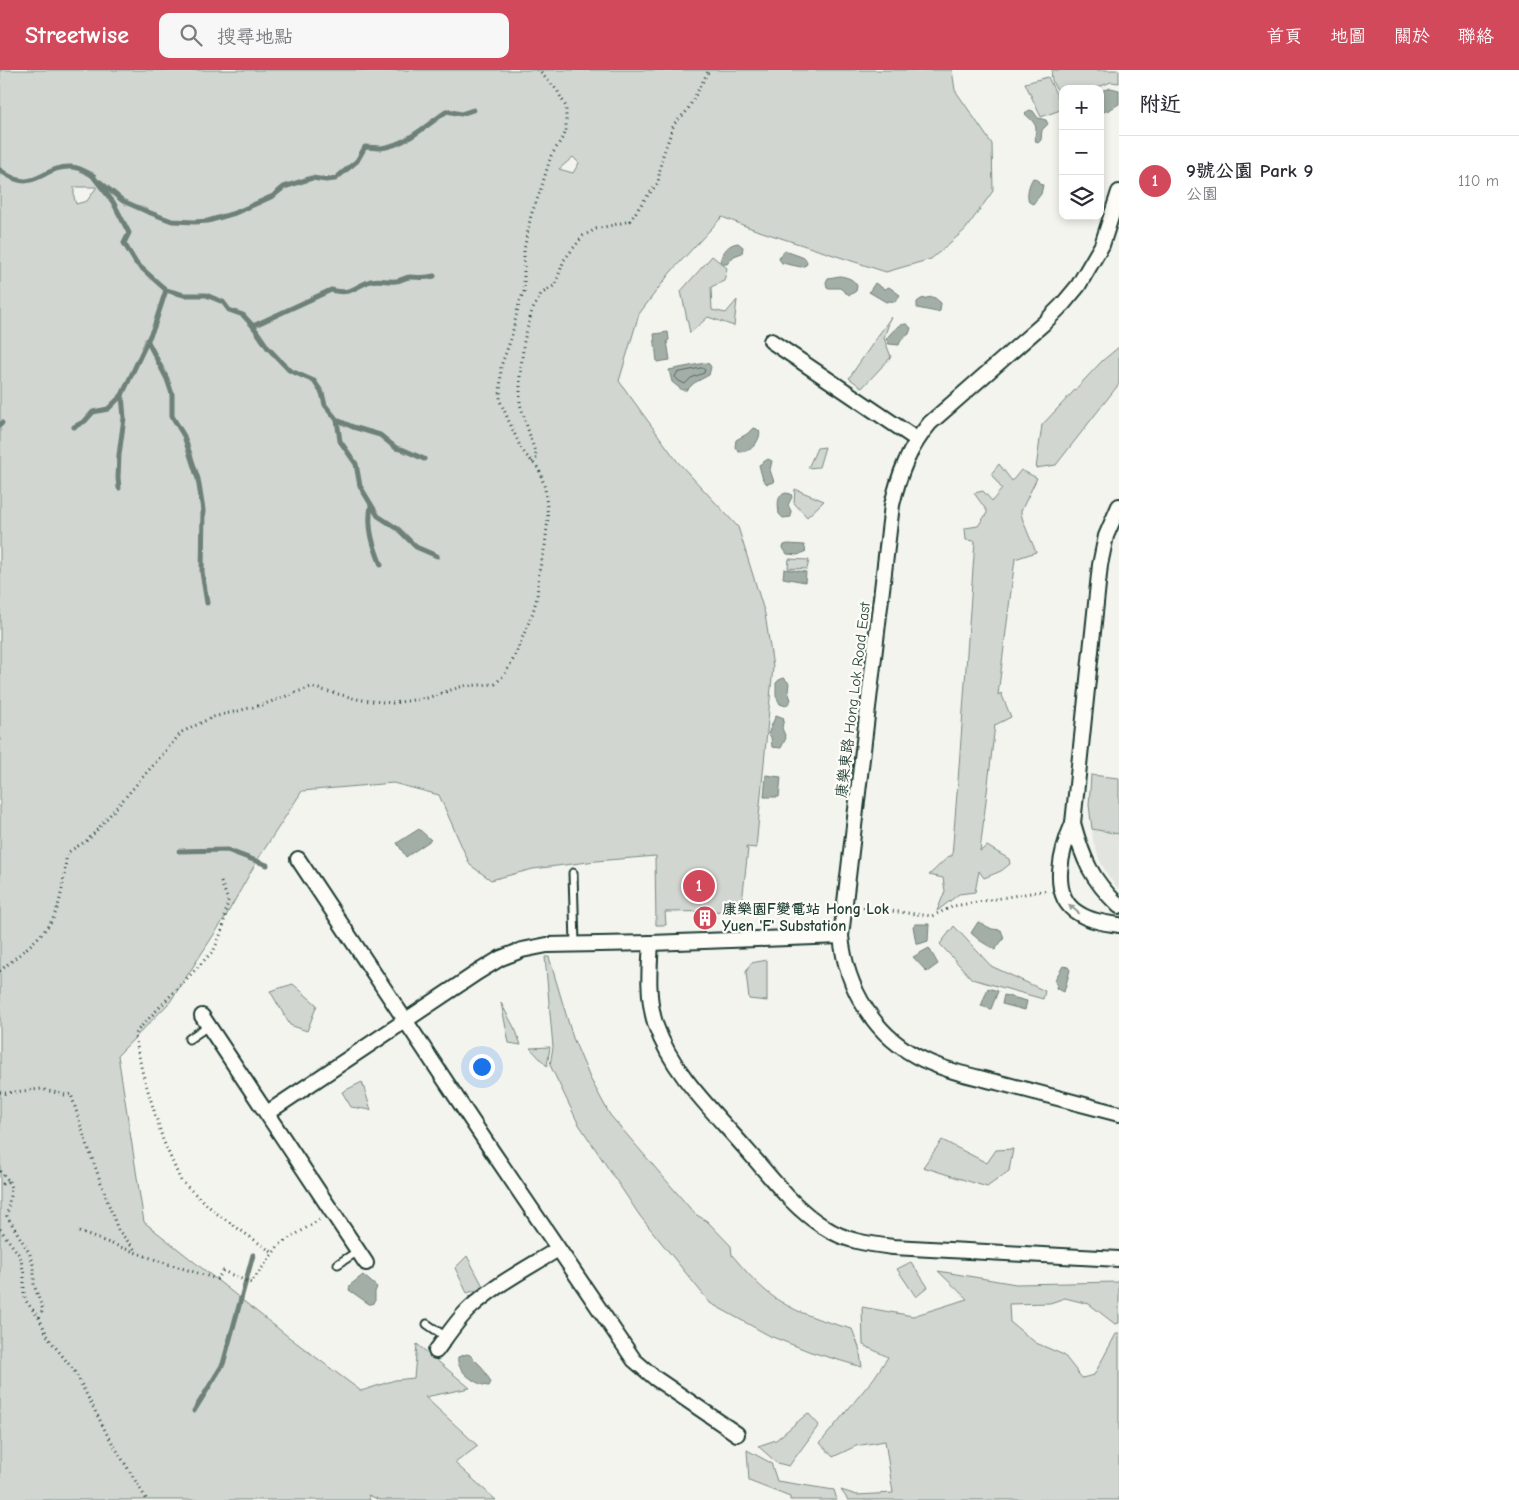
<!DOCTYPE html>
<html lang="zh-TW">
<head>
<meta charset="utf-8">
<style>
	body { margin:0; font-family:"Comic Neue","LXGW WenKai TC",sans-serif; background:#f7f7f7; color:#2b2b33 }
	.controls { position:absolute; right:15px; top:15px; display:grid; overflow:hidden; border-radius:10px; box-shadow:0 2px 8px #0003 }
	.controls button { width:45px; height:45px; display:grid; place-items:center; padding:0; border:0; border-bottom:1px solid #e1e1e2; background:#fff; color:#2b2b33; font:25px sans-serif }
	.you { position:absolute; left:481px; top:996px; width:18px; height:18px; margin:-12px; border:4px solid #fff; border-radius:50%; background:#1a73e8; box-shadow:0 0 0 8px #1a73e833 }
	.badge { display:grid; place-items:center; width:32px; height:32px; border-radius:50%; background:#d1495b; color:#fff; font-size:16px; font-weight:700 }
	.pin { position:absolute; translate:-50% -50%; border:2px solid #fff; box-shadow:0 1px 5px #0006 }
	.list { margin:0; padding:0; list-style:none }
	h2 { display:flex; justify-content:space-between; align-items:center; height:65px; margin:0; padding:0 20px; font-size:21px }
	h2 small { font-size:16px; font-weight:400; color:#7c7c81 }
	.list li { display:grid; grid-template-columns:32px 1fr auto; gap:15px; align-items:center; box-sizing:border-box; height:90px; padding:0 20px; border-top:1px solid #e1e1e2 }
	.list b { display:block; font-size:19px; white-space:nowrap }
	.list p { margin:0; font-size:16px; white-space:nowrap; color:#7c7c81 }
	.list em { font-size:16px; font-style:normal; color:#7c7c81 }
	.icon { flex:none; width:28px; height:28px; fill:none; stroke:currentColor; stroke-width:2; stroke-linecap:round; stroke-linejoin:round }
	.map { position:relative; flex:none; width:1119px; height:1430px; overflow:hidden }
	header { display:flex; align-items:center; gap:30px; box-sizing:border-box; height:70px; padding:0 25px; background:#d1495b; color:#fff }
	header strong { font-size:24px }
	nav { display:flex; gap:28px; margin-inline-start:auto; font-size:18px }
	.search { width:350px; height:45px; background:#f7f7f7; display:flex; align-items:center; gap:12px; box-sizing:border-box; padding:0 18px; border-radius:10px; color:#7c7c81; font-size:19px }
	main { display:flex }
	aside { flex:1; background:#fff }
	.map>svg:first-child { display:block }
</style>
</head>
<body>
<header>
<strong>Streetwise</strong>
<div class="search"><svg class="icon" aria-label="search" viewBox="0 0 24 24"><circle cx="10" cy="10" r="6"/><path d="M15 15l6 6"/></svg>搜尋地點</div>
<nav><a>首頁</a><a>地圖</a><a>關於</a><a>聯絡</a></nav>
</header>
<main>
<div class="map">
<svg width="1119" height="1430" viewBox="0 0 1119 1430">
	<rect width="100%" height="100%" fill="#f4f4ef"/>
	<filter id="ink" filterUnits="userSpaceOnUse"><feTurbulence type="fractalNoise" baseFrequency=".02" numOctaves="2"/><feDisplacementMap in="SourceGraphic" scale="10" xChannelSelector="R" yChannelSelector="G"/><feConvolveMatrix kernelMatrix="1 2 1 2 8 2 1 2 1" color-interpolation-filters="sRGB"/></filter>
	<g filter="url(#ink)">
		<polygon fill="#e2e5df" points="1092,759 1119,762 1119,819 1110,809 1100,791 1093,771"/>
		<g fill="#d1d6d1" stroke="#788a82" fill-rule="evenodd">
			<path d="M0,0H952L955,20L992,74L993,121L965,160L931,189L886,202L756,160L722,147L670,203L639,244L619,311L677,391L738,457L765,544L773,597L756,778L746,777V779H748L741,841L665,842L666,855H656L655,789H656V786L596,791L533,799L491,810L470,795L439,725L393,713L302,721L258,789L226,846L170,932L118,985L144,1152L290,1268L361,1321L395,1310L414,1308L417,1274L470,1318L425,1327L478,1376L455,1393L496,1430H380L368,1425L370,1430H0ZM573,87L579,93L573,103L559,99ZM74,117H96V118L87,131L76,134L74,127Z"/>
			<path d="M1052,0H1119V13L1111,12L1093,19H1063V24C1054,19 1050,10 1052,0Z"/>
			<polygon points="1048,7 1063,39 1041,47 1025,13"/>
			<polygon points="712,186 727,198 724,211 711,217 712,240 726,243 737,230 734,256 708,247 690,263 681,221"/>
			<polygon points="891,247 884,268 891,287 862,318 849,308"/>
			<polygon points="1119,277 1119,314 1056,395 1036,398 1042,355 1102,291"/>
			<polygon points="825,377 819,397 808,398 817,378"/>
			<path d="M999,394L1012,411L1021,400L1037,408L1021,441C1020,447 1033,474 1036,482L1015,489L998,625L1001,623L1011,647L995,655L980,781L987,776L1009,789L1010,794L1001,801L984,808L979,801L975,822L959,824L937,841L945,821L943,808L929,805L949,786H952C961,681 967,576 975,471L966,470L965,458L978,456L987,443V441L974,423L983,421L992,431L1002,419L991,404Z"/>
			<polygon points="795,419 824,431 807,447 794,433"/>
			<polygon points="789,489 809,490 807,499 788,498"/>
			<polygon points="1091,705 1119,708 1119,764 1092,759 1089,735"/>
			<polygon points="954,856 991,896 1045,921 1043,929 972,909 940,874"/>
			<path d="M545,887H549L573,968L590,1008L610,1045L695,1144L707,1151L731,1176L732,1185C743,1198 754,1211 767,1222C791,1242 823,1251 852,1259L859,1277L862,1297L811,1282L770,1266L710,1233L640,1146L578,1053L550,995L553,977Z"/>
			<polygon points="767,890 767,931 749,929 746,902 751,893"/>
			<polygon points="293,914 317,935 307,961 290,955 270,921"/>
			<polygon points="501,933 516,961 521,975 509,973"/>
			<polygon points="550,977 547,996 530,978"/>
			<polygon points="362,1012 371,1040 351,1037 342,1022"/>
			<polygon points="942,1070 987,1093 996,1080 1013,1079 1009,1101 987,1117 923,1097"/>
			<polygon points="467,1186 484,1218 467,1223 455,1198"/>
			<polygon points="911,1192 928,1217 916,1227 897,1199"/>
			<polygon points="938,1201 1016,1214 1119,1212 1119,1253 1115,1254 1089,1234 1065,1228 1050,1233 1009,1234 1010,1252 1036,1273 1064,1285 1082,1308 1094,1305 1116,1264 1119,1264 1119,1430 848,1430 841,1420 857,1425 893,1423 885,1371 856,1376 833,1387 820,1373 874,1308 888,1287 863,1275 862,1237 913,1246 967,1229"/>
			<polygon points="808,1343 819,1355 789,1396 777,1393 758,1376 776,1370"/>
			<polygon points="747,1380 771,1393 777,1411 834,1420 837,1430 790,1430 790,1427 749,1411"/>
		</g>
		<g fill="#a3aea7" stroke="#6e8179">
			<polygon points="1111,18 1119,20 1119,34 1109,40 1100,43 1100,21"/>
			<path d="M1029,40L1033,41L1038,48L1046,50L1048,54L1042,60L1041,70L1038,73L1036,72C1034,66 1036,63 1036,58C1035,52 1029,48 1025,44Z"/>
			<path d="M1033,108L1037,109L1040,114L1043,115L1041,124L1033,134L1029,132C1026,125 1029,114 1033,108Z"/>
			<path d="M738,173L743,177L742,183L734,186L727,194H722L720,191C723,182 728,174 738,173Z"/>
			<polygon points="785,181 805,188 807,192 806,195 801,197 782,193 779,189 780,185"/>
			<path d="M840,206C847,207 854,209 857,216L856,221L850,225L846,223L840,218H829L827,217L826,212L828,208Z"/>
			<polygon points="875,213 884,219 889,217 900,225 895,232 890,231 886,232 869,222"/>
			<polygon points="932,227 935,228 941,233 940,241 937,242 917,238 917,232 921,229"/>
			<path d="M907,254L911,258L909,264L901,270L899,275L889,274L886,269C892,262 897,254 907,254Z"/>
			<polygon points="668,262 669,270 667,271 670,290 657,292 654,264"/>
			<polygon points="705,293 709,294 711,297 709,305 694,313 687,320 682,320 672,312 669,300"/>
			<path d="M753,358L757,359L760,362C759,373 751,382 739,382L735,377L736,370L747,364Z"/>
			<polygon points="768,389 772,391 770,400 774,412 767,414 763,410 759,395"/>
			<path d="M786,423L791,424L792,427L788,435L791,441V447L783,448L779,444C778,436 776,425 786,423Z"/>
			<polygon points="788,474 804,475 806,481 798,485 787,484 783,478 784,475"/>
			<polygon points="784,499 806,502 805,512 783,508"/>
			<polygon points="784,608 789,613 788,621 791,630 786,636 780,634 776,626 776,613 779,610"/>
			<polygon points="776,645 784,648 782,658 786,668 781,678 772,677 771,667 768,664"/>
			<polygon points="766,705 781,707 779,727 764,727"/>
			<polygon points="419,759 431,770 406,787 397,773"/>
			<polygon points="978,852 992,859 1001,860 1004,868 995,880 979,870 971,863"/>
			<polygon points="915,854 929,854 928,871 919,874 916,873 913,856"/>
			<polygon points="929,878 938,894 927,902 913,887"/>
			<polygon points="1063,896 1068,897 1070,900 1064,922 1056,918 1057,914 1054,911"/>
			<polygon points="988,918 998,921 991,939 981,936"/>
			<polygon points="1004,925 1027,931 1025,940 1002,934"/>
			<polygon points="363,1205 377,1217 375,1222 375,1231 372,1234 369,1234 349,1220 350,1215"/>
			<path d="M467,1284L470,1285L482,1297L491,1312L489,1316C477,1316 455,1300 458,1287Z"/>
		</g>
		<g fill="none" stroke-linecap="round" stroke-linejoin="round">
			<polygon stroke="#546a62" stroke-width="1" points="702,298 705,300 704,303 691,308 685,314 679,311 675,307 677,303"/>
			<g stroke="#6e8179" stroke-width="5">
				<path d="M0,100C35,127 41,95 72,97C79,97 88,103 94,106"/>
				<polyline points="92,105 113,132 129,163 124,173 136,193 166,220 184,225 206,225 223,232 229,240 243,245 253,256 268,278 289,300 314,311 322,323 325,335 337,350 340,371 356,394 360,416 378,446 398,459 416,477 437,486"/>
				<path d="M100,112L123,131L148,142L172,151L195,152L208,151L235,143L273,126L284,117L312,108L326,110L335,109L357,91L365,77C370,77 376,78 381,78C406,75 427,55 447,41L461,44L473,40"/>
				<path d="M253,256L331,220C350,225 353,218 368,212C377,208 386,212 396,211C401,211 405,207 410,207C420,207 423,209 434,206"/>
				<polyline points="147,270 167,309 172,324 172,346 184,366 198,409 203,440 202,502 207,533"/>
				<polyline points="337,350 353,357 380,365 396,378 404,380 424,389"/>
				<polyline points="0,355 2,353"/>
				<polyline points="74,357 85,351 93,342 108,339 122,325"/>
				<polyline points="119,418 118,408 119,385 124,348 122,325 154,257 166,220"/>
				<path d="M371,436C367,457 373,475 381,495"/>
				<polyline points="179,781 227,780 267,795"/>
				<polyline points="194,1341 223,1294 253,1185"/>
			</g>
			<defs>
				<g id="service">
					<polyline points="573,803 575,875"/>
					<polyline points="189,969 208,956"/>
					<polyline points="338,1194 358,1181"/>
					<polyline points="427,1254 446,1267"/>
				</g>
				<g id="minor">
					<path d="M1119,122L1102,175L1078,216L1063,234L1043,254L930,353C909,378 899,404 892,435L841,866C846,918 875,968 924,990C949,1002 977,1007 1004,1014C1043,1024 1081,1034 1119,1044"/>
					<polyline points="771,271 916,369"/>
					<path d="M1119,436L1106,466L1100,495L1073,753C1062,778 1048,825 1078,843C1090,851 1105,853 1119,855"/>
					<path d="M1073,753C1083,789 1091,809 1119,836"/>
					<polyline points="298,789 492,1081 634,1290 655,1308 737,1364"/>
					<path d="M651,873C649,901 647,929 656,956C672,1003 715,1043 746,1079C770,1106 793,1138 824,1157C845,1171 868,1174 893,1177L1119,1189"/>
					<polyline points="202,946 366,1193"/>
					<polyline points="267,1043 478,902 501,888 522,880 547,875 651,873 841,866"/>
					<path d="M436,1281C447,1266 457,1250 470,1238C496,1214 528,1198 558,1179"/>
				</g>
			</defs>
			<use href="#service" stroke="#1f3d34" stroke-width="11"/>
			<use href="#minor" stroke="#1f3d34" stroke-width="18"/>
			<g stroke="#1f3d34" stroke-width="3" stroke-dasharray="1 4" stroke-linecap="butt">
				<polyline points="532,392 537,388 520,334 520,306 524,271 532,241 541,224 555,215 564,190 583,166 596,159 630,151 645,129 658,113 661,91 674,54 687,41 709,0"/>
				<polyline points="221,812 228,830 223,858 214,880 137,961 135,966 142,1001 163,1070 181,1111 216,1143 273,1183"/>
				<polyline points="858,837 932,846 954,836 1048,820"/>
				<path d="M0,901C17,886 38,871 51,852C62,835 64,803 67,783L89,769L182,662L213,647L262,635L311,617L361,630L393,633L427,628L463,616L495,614L505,604L514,588L533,542L537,527L539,502L545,476L548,448L545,418L539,399L525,384L519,374L500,331L501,296L511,269L519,233L524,222V180L531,145L539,125L551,86L566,62V37L557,20L538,0"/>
				<polyline points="0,1022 5,1023 41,1019 65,1025 71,1024 84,1066 118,1160 137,1182"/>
				<polyline points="0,1101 9,1111 0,1115"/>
				<polyline points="9,1111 11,1119 7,1146 30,1184 34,1198 34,1215 43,1240 39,1248"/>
				<polyline points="0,1159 20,1186 24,1204 24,1223 26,1231 39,1248 49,1269 75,1302 107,1364 147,1430"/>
				<polyline points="79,1162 162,1192 217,1209 223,1201 251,1213 279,1175 319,1150"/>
			</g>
			<use href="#service" stroke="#fdfcf7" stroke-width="7"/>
			<use href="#minor" stroke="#fdfcf7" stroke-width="14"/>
		</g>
		<defs><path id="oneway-solid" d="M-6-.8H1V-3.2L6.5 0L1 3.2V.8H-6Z" transform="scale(1.25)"/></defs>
		<use fill="#8e9c96" href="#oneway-solid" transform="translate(1074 839) rotate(-139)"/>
	</g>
	<defs>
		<symbol id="building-disc" viewBox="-11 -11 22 22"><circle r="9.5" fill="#d1495b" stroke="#fdfcf7"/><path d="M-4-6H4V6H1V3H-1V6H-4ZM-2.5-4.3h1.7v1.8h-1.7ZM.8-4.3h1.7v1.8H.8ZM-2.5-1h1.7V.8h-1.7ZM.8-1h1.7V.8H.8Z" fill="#fff"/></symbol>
	</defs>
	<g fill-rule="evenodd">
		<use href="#building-disc" x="691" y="834" width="28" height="28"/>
	</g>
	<g text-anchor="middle" stroke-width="4.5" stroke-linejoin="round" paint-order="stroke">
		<g font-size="15" fill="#1f3d34" stroke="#fdfcf7">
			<text transform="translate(853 630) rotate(-83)" y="5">康樂東路 Hong Lok Road East</text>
		</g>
		<g font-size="15" font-weight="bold" fill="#1f3d34" stroke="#fdfcf7" text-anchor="start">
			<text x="722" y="844">康樂園F變電站 Hong Lok<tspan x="722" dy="17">Yuen 'F' Substation</tspan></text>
		</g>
	</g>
</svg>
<div class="controls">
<button>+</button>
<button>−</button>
<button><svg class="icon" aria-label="layers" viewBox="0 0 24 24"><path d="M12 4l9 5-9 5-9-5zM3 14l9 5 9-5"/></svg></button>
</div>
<div class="you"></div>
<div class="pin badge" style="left:699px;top:816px">1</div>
</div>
<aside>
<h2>附近<small></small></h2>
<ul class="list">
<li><span class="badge">1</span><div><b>9號公園 Park 9</b><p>公園</p></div><em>110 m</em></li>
</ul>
</aside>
</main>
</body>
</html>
